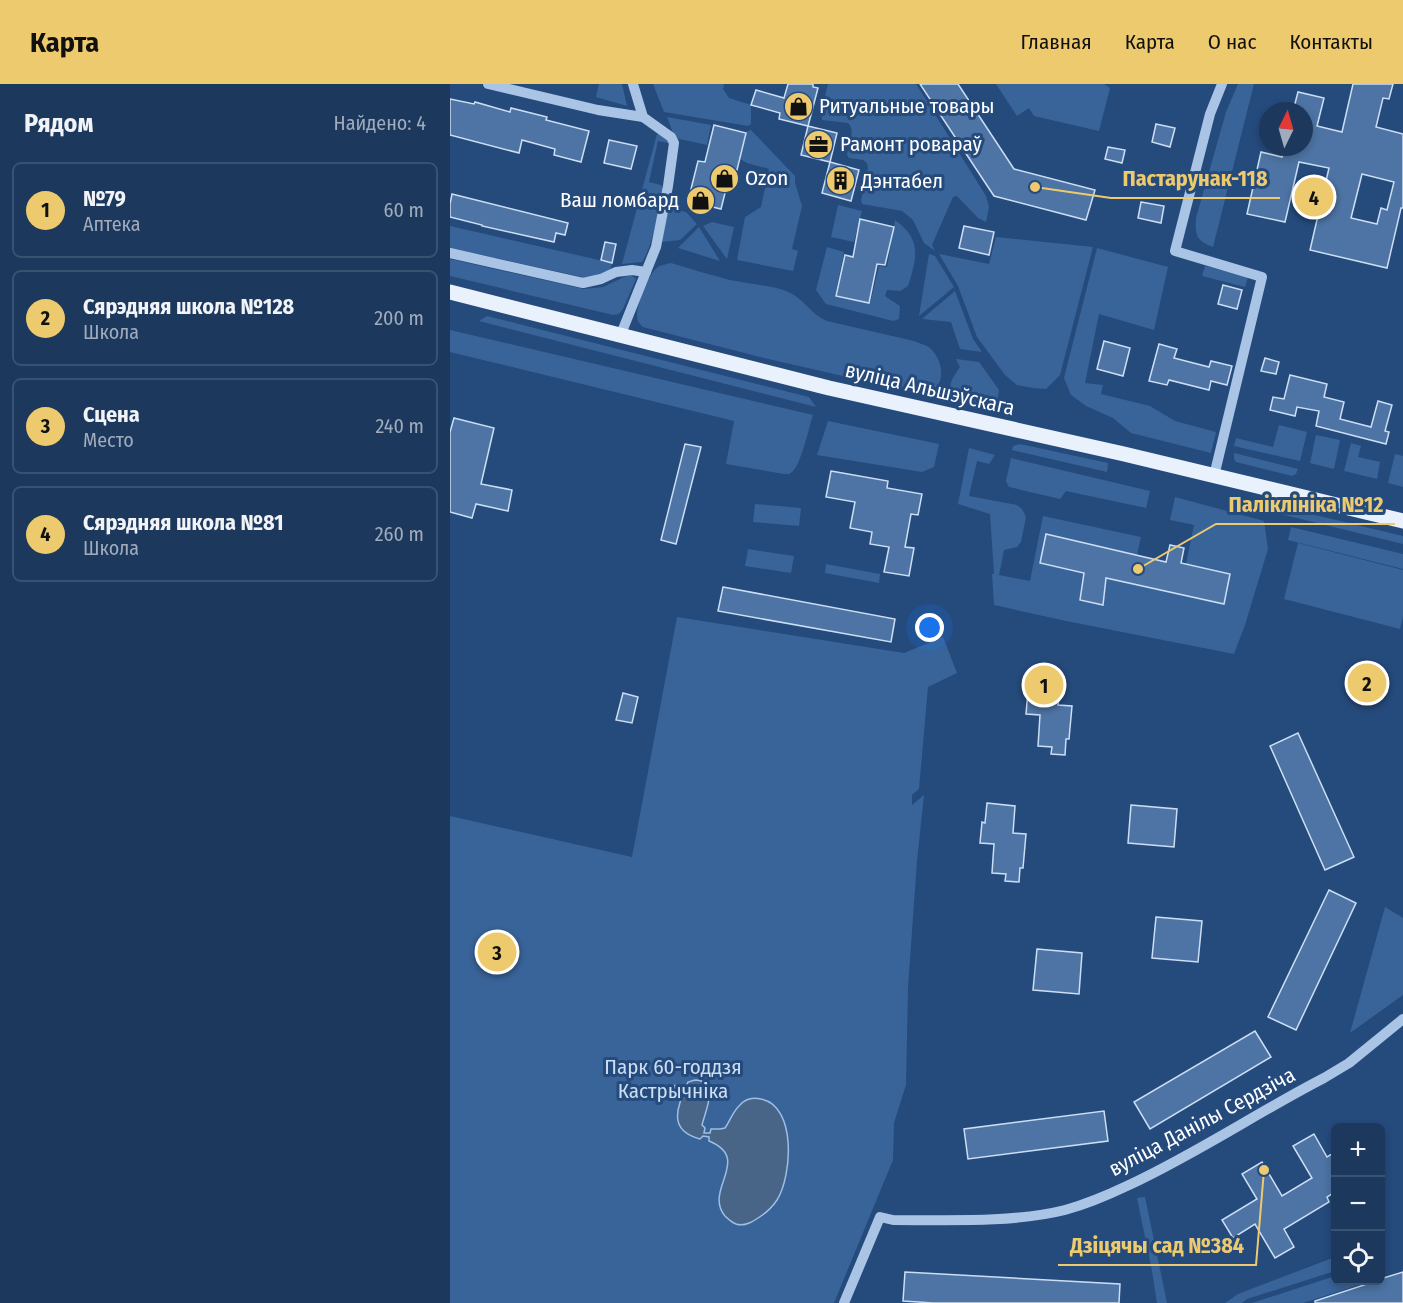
<!DOCTYPE html>
<html lang="ru">
<head>
<meta charset="utf-8">
<style>
	body { margin:0; font-family:"Fira Sans Condensed",sans-serif; background:#294366; color:#f1f3f6 }
	.controls { position:absolute; right:18px; bottom:18px; display:grid; overflow:hidden; border-radius:9px; box-shadow:0 3px 9px #0003 }
	.controls button { width:54px; height:54px; display:grid; place-items:center; padding:0; border:0; border-bottom:2px solid #3a5272; background:#1c385d; color:#f1f3f6; font:30px sans-serif }
	.compass { position:absolute; left:809px; top:18px; width:54px; height:54px; border-radius:50%; background:#1c385d; box-shadow:0 3px 9px #0003; rotate:5deg }
	.you { position:absolute; left:480px; top:544px; width:21px; height:21px; margin:-15px; border:4px solid #fff; border-radius:50%; background:#1a73e8; box-shadow:0 0 0 9px #1a73e833 }
	.badge { display:grid; place-items:center; width:39px; height:39px; border-radius:50%; background:#eeca6e; color:#111; font-size:20px; font-weight:700 }
	.pin { position:absolute; translate:-50% -50%; border:3px solid #fff; box-shadow:0 2px 6px #0006 }
	.list { margin:0; padding:0; list-style:none }
	h2 { display:flex; justify-content:space-between; align-items:center; height:78px; margin:0; padding:0 24px; font-size:26px }
	h2 small { font-size:20px; font-weight:400; color:#a0acbc }
	.list li { display:grid; grid-template-columns:39px 1fr auto; gap:18px; align-items:center; box-sizing:border-box; height:96px; margin:0 12px 12px; padding:0 12px; border:2px solid #3a5272; border-radius:9px }
	.list b { display:block; font-size:22px; white-space:nowrap }
	.list p { margin:0; font-size:20px; white-space:nowrap; color:#a0acbc }
	.list em { font-size:20px; font-style:normal; color:#a0acbc }
	.icon { flex:none; width:33px; height:33px; fill:none; stroke:currentColor; stroke-width:2; stroke-linecap:round; stroke-linejoin:round }
	.map { position:relative; flex:none; width:953px; height:1219px; overflow:hidden }
	header { display:flex; align-items:center; gap:36px; box-sizing:border-box; height:84px; padding:0 30px; background:#eeca6e; color:#111 }
	header strong { font-size:28px }
	nav { display:flex; gap:33px; margin-inline-start:auto; font-size:21px }
	main { display:flex }
	aside { flex:1; background:#1c385d }
	.map>svg:first-child { display:block }
</style>
</head>
<body>
<header>
<strong>Карта</strong>
<nav><a>Главная</a><a>Карта</a><a>О нас</a><a>Контакты</a></nav>
</header>
<main>
<aside>
<h2>Рядом<small>Найдено: 4</small></h2>
<ul class="list">
<li><span class="badge">1</span><div><b>№79</b><p>Аптека</p></div><em>60 m</em></li>
<li><span class="badge">2</span><div><b>Сярэдняя школа №128</b><p>Школа</p></div><em>200 m</em></li>
<li><span class="badge">3</span><div><b>Сцена</b><p>Место</p></div><em>240 m</em></li>
<li><span class="badge">4</span><div><b>Сярэдняя школа №81</b><p>Школа</p></div><em>260 m</em></li>
</ul>
</aside>
<div class="map">
<svg width="953" height="1219" viewBox="0 0 953 1219">
	<rect width="100%" height="100%" fill="#254a7c"/>
	<g fill="#396499">
		<polygon points="149,0 172,0 177,22 146,13"/>
		<polygon points="203,0 274,0 273,5 279,14 301,21 301,40 298,42 214,28"/>
		<path d="M378,0H466L536,112L539,123L536,138L528,134L507,112L503,113L482,161L485,167L474,159L463,136L452,127L412,120L411,116L418,85L417,79L413,76L399,74L397,71C399,61 406,46 398,39L372,36V24Z"/>
		<polygon points="546,0 654,0 660,4 649,47 584,32 579,24 567,32"/>
		<path d="M788,0H804L763,163C746,157 745,151 746,134L776,28Z"/>
		<polygon points="217,33 261,41 257,61 225,54"/>
		<polygon points="301,46 345,92 345,99 352,122 342,165 348,167 343,187 287,176 295,133 311,123 319,85 297,79 290,75 296,48"/>
		<path d="M207,50L214,51L219,59L208,57L199,98L211,101L213,105C208,127 204,159 192,178L172,180Z"/>
		<polygon points="388,121 412,127 404,158 381,153"/>
		<polygon points="219,124 236,128 247,140 230,156 211,158"/>
		<path d="M445,136C472,155 467,174 458,202L450,207L437,206L435,212L450,222L449,235L443,237L376,220L366,206L377,163L394,168L385,212L420,220L429,182L437,183Z"/>
		<polygon points="262,138 284,143 277,175 253,142"/>
		<polygon points="0,142 162,179 160,188 137,194 0,164"/>
		<polygon points="249,143 270,177 228,164"/>
		<polygon points="546,153 643,163 610,291 596,305 583,304 567,301 555,291 527,253 508,202 489,170 539,180"/>
		<polygon points="647,164 718,183 704,246 649,230 635,299 653,301 651,310 700,322 725,337 766,348 761,369 681,349 663,334 636,322 621,311 614,294"/>
		<polygon points="479,170 485,172 504,203 469,232"/>
		<polygon points="0,175 134,205 153,203 174,193 181,191 186,195 173,225 169,230 163,231 0,192"/>
		<path d="M221,179C241,185 261,191 280,196C298,200 319,201 336,207C353,213 360,230 377,237L464,257C468,259 473,260 477,262C488,269 494,285 490,297C488,303 481,307 476,311L314,274L193,243C189,239 187,237 187,231C187,221 199,188 208,183C211,181 217,180 221,179Z"/>
		<polygon points="755,182 798,193 795,203 752,192"/>
		<polygon points="505,207 523,255 532,268 510,265 501,238 472,235"/>
		<polygon points="37,232 359,313 366,323 29,237"/>
		<path d="M0,246L363,331C359,343 351,380 343,387C339,391 339,390 334,390L276,380L284,337L0,268Z"/>
		<path d="M506,275L529,278L549,306L547,320C533,318 519,321 506,316C496,302 501,296 510,283Z"/>
		<polygon points="378,337 489,360 484,383 472,388 367,371"/>
		<polygon points="829,341 857,348 850,377 784,362 786,354 823,363"/>
		<polygon points="866,351 890,356 884,385 860,379"/>
		<polygon points="901,359 911,362 908,373 930,378 927,395 894,387"/>
		<polygon points="570,360 658,379 657,388 562,366 563,362"/>
		<polygon points="519,364 545,371 539,380 527,377 519,412 567,421 572,425 576,433 571,458 567,463 554,466 549,491 580,497 593,432 691,453 687,471 596,451 590,479 773,520 780,490 736,480 744,441 720,436 725,413 814,437 818,465 795,541 784,570 616,537 544,521 542,490 544,490 540,430 508,420"/>
		<polygon points="784,369 848,385 846,390 842,392 786,378 784,375"/>
		<polygon points="945,370 953,372 953,403 938,399"/>
		<polygon points="561,374 700,407 696,424 616,407 610,415 559,403 556,397"/>
		<polygon points="800,418 844,426 953,452 953,460 797,422"/>
		<polygon points="305,420 351,424 349,442 303,438"/>
		<polygon points="841,443 953,470 953,485 838,456"/>
		<polygon points="848,459 953,486 953,532 950,545 834,515"/>
		<polygon points="298,465 344,472 341,489 295,482"/>
		<polygon points="376,480 430,490 429,499 375,489"/>
		<polygon points="227,533 454,569 493,553 507,589 478,603 469,705 462,711 462,721 474,711 467,777 458,904 456,1001 444,1039 443,1076 384,1219 0,1219 0,732 182,773"/>
		<polygon points="935,823 953,834 953,911 900,949"/>
		<polygon points="695,1113 717,1219 707,1219 702,1187 687,1114"/>
		<polygon points="885,1173 885,1187 797,1215 792,1219 775,1219 788,1210"/>
		<polygon points="885,1192 886,1196 921,1197 853,1219 802,1219"/>
	</g>
	<path fill="#486588" stroke="#9dbee5" stroke-width="1.5" d="M245,996C270,997 256,1025 252,1041L255,1044L254,1049H260L261,1045H270L275,1044C280,1037 283,1027 290,1021C295,1015 303,1013 311,1015C347,1022 342,1092 327,1116C323,1122 317,1128 311,1132C304,1137 295,1143 286,1140C281,1138 278,1135 275,1132C253,1106 303,1075 259,1057V1053L253,1052L250,1055C216,1046 228,1022 238,998Z"/>
	<g fill="none" stroke-linecap="round" stroke-linejoin="round">
		<polyline stroke="#9dbee5" stroke-width="4.5" points="222,1003 233,1003 235,1005"/>
	</g>
	<g fill="#4d74a4" stroke="#ccdef4" stroke-width="1.5" fill-rule="evenodd">
		<polygon points="338,0 363,0 363,3 368,4 358,42 329,35 330,29 301,21 306,6 334,14"/>
		<polygon points="470,0 508,0 564,85 645,106 636,136 544,112"/>
		<path d="M903,0H943L939,15L933,14L926,43L953,50V124H951L937,184L860,166L879,84L849,78L835,138L797,130L811,68L832,73L835,63H854V27H843L848,8L874,14L867,42L892,48ZM912,90L944,98L937,126L931,124L927,140L901,134Z"/>
		<polygon points="0,15 24,20 25,18 60,28 61,24 97,33 96,36 139,47 131,78 104,71 105,65 72,56 69,69 0,51"/>
		<polygon points="706,40 725,44 720,63 702,58"/>
		<polygon points="264,41 296,49 287,86 281,85 271,125 238,117 248,77 255,78"/>
		<polygon points="358,42 387,49 380,78 351,71"/>
		<polygon points="159,56 187,62 181,85 154,79"/>
		<polygon points="658,63 675,66 672,79 655,75"/>
		<polygon points="380,78 409,86 401,117 372,109"/>
		<polygon points="2,110 118,139 115,151 106,149 104,158 32,142 32,141 0,133 0,120"/>
		<polygon points="691,118 714,122 711,139 688,134"/>
		<polygon points="410,135 444,143 435,181 427,180 419,219 386,212 395,171 403,173"/>
		<polygon points="514,142 544,148 539,171 509,164"/>
		<polygon points="155,158 166,160 162,179 151,176"/>
		<polygon points="773,201 792,206 787,225 768,220"/>
		<polygon points="654,257 680,264 673,292 647,285"/>
		<polygon points="709,260 727,265 724,274 759,283 761,277 782,282 777,301 761,297 759,306 719,296 717,301 699,297"/>
		<polygon points="815,274 829,278 826,290 811,287"/>
		<polygon points="840,291 877,300 874,313 894,318 890,335 921,343 928,317 942,321 935,347 939,348 936,360 866,342 869,327 847,323 845,332 820,326 823,313 834,315"/>
		<polygon points="4,334 44,344 31,400 62,406 58,427 26,420 22,434 0,428 0,348"/>
		<polygon points="235,360 251,363 226,460 211,456"/>
		<polygon points="381,387 438,397 437,404 472,410 468,431 461,430 455,463 464,464 459,492 434,488 439,463 420,460 422,448 400,444 405,418 376,413"/>
		<polygon points="596,450 716,478 720,461 734,464 731,479 780,490 774,520 656,494 653,521 630,516 634,489 590,479"/>
		<polygon points="273,503 445,535 441,558 268,527"/>
		<polygon points="583,588 598,589 597,593 611,594 608,621 622,622 619,655 616,655 615,671 601,670 602,663 588,662 590,631 576,630 578,607 581,608"/>
		<polygon points="173,609 188,613 182,639 166,636"/>
		<polygon points="848,649 904,773 875,786 820,662"/>
		<polygon points="537,719 565,722 563,749 576,750 573,784 570,784 569,798 555,797 556,790 542,789 544,760 530,759 532,738 535,739"/>
		<polygon points="681,721 727,725 724,763 678,759"/>
		<polygon points="879,806 906,819 846,946 818,933"/>
		<polygon points="706,833 752,837 748,878 702,874"/>
		<polygon points="43,854 62,862 59,870 54,876 51,879 41,881 34,866"/>
		<polygon points="587,865 632,869 629,910 583,906"/>
		<polygon points="805,947 821,973 700,1045 684,1018"/>
		<polygon points="654,1027 658,1057 518,1075 514,1045"/>
		<polygon points="864,1050 877,1073 885,1068 885,1108 877,1113 879,1118 834,1145 844,1163 825,1174 805,1140 783,1154 772,1136 807,1115 792,1090 812,1078 832,1112 862,1094 843,1062"/>
		<polygon points="455,1188 670,1200 669,1219 483,1219 453,1217"/>
		<polygon points="953,1188 953,1219 865,1219 865,1217 926,1197 930,1197 930,1195"/>
	</g>
	<g fill="none" stroke-linecap="round" stroke-linejoin="round">
		<g stroke="#a9c4e5" stroke-width="10">
			<polyline points="38,0 148,26 193,33"/>
			<polyline points="0,169 133,199 151,195 166,188 182,186 196,188"/>
			<polyline points="171,250 206,163 218,102 224,59 221,53 193,33 183,0"/>
			<polyline points="764,392 812,193 725,167 760,30 772,0"/>
			<path d="M394,1219L430,1133L443,1136C498,1136 563,1139 615,1126C637,1120 658,1111 679,1101C746,1070 808,1028 874,994L899,979L953,935"/>
		</g>
		<polyline stroke="#e9f1fc" stroke-width="15" points="0,208 379,304 674,370 953,437"/>
	</g>
	<defs>
		<symbol id="shop-disc" viewBox="-11 -11 22 22"><circle r="9.5" fill="#eeca6e" stroke="#254a7c"/><path d="M-5-2.5h2.3a2.7 3.5 0 0 1 5.4 0H5L5.5 6h-11ZM-1.5-2.5h3a1.5 2.3 0 0 0-3 0Z" fill="#111"/></symbol>
		<symbol id="office-disc" viewBox="-11 -11 22 22"><circle r="9.5" fill="#eeca6e" stroke="#254a7c"/><path d="M-6-3h4V-5.5h4V-3h4V5H-6ZM-1-4.5V-3h2v-1.5ZM-6 0V1H6V0Z" fill="#111"/></symbol>
		<symbol id="building-disc" viewBox="-11 -11 22 22"><circle r="9.5" fill="#eeca6e" stroke="#254a7c"/><path d="M-4-6H4V6H1V3H-1V6H-4ZM-2.5-4.3h1.7v1.8h-1.7ZM.8-4.3h1.7v1.8H.8ZM-2.5-1h1.7V.8h-1.7ZM.8-1h1.7V.8H.8Z" fill="#111"/></symbol>
	</defs>
	<g fill-rule="evenodd">
		<use href="#shop-disc" x="332" y="6" width="33" height="33"/>
		<use href="#office-disc" x="352" y="44" width="33" height="33"/>
		<use href="#shop-disc" x="258" y="78" width="33" height="33"/>
		<use href="#building-disc" x="374" y="80" width="33" height="33"/>
		<use href="#shop-disc" x="234" y="100" width="33" height="33"/>
	</g>
	<g text-anchor="middle" stroke-width="6" stroke-linejoin="round" paint-order="stroke">
		<g font-size="21" fill="#fff" stroke="#254a7c" text-anchor="start">
			<text x="369" y="29">Ритуальные товары</text>
			<text x="390" y="67">Рамонт ровараў</text>
			<text x="295" y="101">Ozon</text>
			<text x="411" y="104">Дэнтабел</text>
			<text x="229" y="123" text-anchor="end">Ваш ломбард</text>
		</g>
		<g font-size="21" fill="#fff" stroke="#254a7c">
			<text transform="translate(480 305) rotate(13)" y="7">вуліца Альшэўскага</text>
			<text transform="translate(752 1038) rotate(-28)" y="7">вуліца Данілы Сердзіча</text>
		</g>
		<g font-size="21" fill="#ccdef4" stroke="#254a7c">
			<text x="223" y="990">Парк 60-годдзя<tspan x="223" dy="24">Кастрычніка</tspan></text>
		</g>
	</g>
	<path fill="none" stroke="#eeca6e" stroke-width="2" d="M585 103L661 114H830M688 485L766 440H945M814 1086L806 1181H608"/>
	<g fill="#eeca6e" stroke="#254a7c" stroke-width="2">
		<circle cx="585" cy="103" r="6"/>
		<circle cx="688" cy="485" r="6"/>
		<circle cx="814" cy="1086" r="6"/>
	</g>
	<g font-size="22" text-anchor="middle" font-weight="bold" fill="#eeca6e" stroke="#254a7c" stroke-width="6" stroke-linejoin="round" paint-order="stroke">
		<text x="745" y="102">Пастарунак-118</text>
		<text x="856" y="428">Паліклініка №12</text>
		<text x="707" y="1169">Дзіцячы сад №384</text>
	</g>
</svg>
<div class="controls">
<button>+</button>
<button>−</button>
<button><svg class="icon" aria-label="locate" viewBox="0 0 24 24"><circle cx="12" cy="12" r="6"/><path d="M12 2v4M12 18v4M2 12h4M18 12h4"/></svg></button>
</div>
<svg class="compass" viewBox="-18 -18 36 36"><path d="M0-13l5 13h-10z" fill="#e53935"/><path d="M0 13l5-13h-10z" fill="#a0acbc"/></svg>
<div class="you"></div>
<div class="pin badge" style="left:594px;top:601px">1</div>
<div class="pin badge" style="left:917px;top:599px">2</div>
<div class="pin badge" style="left:47px;top:868px">3</div>
<div class="pin badge" style="left:864px;top:113px">4</div>
</div>
</main>
</body>
</html>
